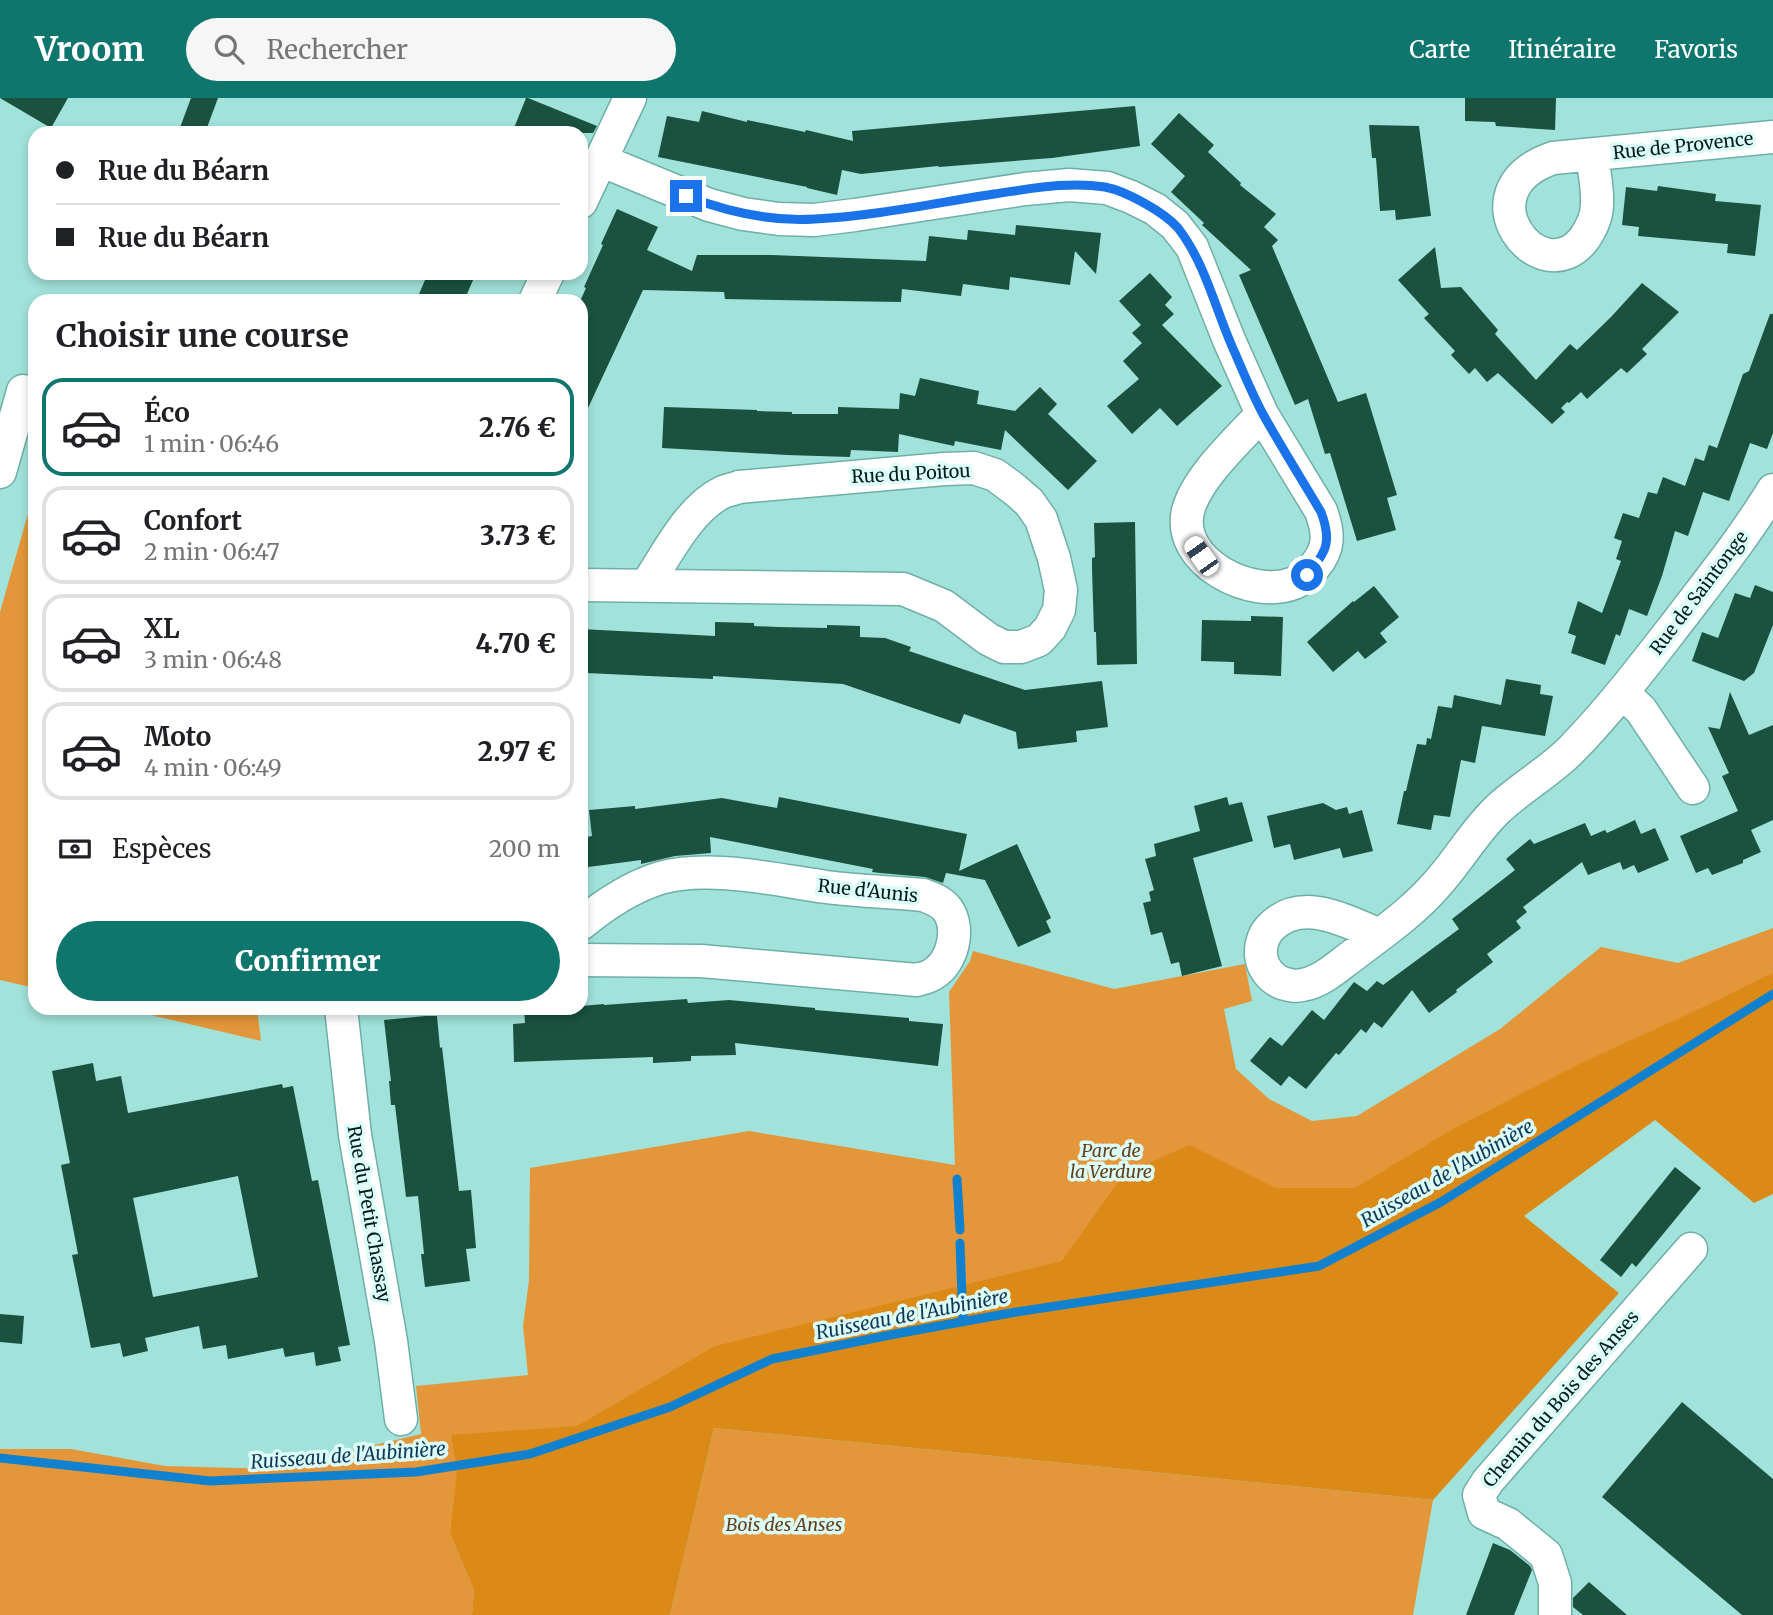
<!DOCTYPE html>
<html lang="fr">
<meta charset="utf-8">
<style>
:root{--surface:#fff;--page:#f6f6f6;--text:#202124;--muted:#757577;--line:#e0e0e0;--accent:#0f766e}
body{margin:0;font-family:Merriweather,serif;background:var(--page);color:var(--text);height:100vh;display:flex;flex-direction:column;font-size:26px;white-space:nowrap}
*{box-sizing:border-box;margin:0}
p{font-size:23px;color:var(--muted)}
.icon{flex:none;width:38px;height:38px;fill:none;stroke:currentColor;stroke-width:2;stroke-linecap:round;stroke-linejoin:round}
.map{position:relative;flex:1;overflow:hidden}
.side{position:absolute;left:28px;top:196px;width:560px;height:721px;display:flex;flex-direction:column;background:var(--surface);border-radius:21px;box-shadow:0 4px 10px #0003}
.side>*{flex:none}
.top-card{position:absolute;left:28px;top:28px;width:560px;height:154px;border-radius:21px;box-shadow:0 4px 10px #0003;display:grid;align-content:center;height:154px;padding:0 28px;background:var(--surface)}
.end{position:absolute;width:32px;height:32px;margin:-16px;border:9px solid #1a73e8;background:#fff;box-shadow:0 0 0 4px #fff}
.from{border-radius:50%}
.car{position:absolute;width:21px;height:42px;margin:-21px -10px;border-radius:9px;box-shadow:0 0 5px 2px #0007;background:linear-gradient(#fff 24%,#345 0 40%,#fff 0 76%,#345 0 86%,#fff 0)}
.top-card b{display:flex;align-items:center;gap:24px;height:66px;font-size:26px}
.top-card b+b{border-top:2px solid var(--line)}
.top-card i{width:18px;height:18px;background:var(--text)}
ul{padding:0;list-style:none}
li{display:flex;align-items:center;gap:21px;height:98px;margin:0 14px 10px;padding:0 14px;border:4px solid var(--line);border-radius:21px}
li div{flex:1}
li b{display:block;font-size:26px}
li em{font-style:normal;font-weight:800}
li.selected{border-color:var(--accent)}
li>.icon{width:63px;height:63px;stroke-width:1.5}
h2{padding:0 28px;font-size:32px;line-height:84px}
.pay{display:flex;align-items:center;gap:18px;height:77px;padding:0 28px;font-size:26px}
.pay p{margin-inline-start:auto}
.action{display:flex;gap:14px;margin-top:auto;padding:14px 28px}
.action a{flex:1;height:80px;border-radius:42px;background:var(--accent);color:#fff;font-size:28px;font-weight:800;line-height:80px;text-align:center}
header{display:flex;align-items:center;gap:42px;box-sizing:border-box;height:98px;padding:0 35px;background:var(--accent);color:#fff}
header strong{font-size:33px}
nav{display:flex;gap:38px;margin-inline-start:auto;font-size:24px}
.search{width:490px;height:63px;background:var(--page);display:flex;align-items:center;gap:18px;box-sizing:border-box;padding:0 24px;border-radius:38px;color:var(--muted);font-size:26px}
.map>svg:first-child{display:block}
.green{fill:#e4973a}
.forest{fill:#dc8a17}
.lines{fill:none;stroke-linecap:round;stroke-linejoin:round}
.stream{stroke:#1081cf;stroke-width:9}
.building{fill:#1a523f;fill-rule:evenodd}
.minor-casing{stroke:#6fafa8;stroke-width:35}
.minor{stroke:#fff;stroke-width:32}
.route{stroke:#1a73e8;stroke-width:9}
.labels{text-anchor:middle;stroke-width:7;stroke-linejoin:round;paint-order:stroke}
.street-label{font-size:18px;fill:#021c19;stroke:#dcfcf8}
.park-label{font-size:18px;font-style:italic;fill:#634019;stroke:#dcfcf8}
.water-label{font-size:19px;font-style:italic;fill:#0f3757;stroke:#dcfcf8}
</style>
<header>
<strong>Vroom</strong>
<div class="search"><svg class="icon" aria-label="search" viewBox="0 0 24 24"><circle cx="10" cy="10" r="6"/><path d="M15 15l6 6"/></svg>Rechercher</div>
<nav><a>Carte</a><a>Itinéraire</a><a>Favoris</a></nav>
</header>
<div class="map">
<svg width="1773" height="1517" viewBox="0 0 1773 1517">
<rect width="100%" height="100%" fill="#a1e2da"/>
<path class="green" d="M35,391V890L0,882V514Z
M1773,830V913L1475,1106L964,1241L583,1364L450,1436L474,1492L472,1517H0V1351H71L165,1368L274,1371L421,1336L416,1288L528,1277L523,1228L529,1182L530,1070L749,1033L955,1067L949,894L970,863L973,853L1114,891L1245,866L1252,903L1224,911L1236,971L1269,1001L1312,1023L1357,1018L1500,931L1601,849L1678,865Z
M121,910H257L261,943Z
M714,1330L1433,1402L1413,1517H670Z"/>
<path class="forest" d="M1773,875V1096L1754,1105L1655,1022L1524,1118L1619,1195L1433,1402L714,1330L670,1517H472L474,1492L450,1436L457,1373L451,1337L577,1328L715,1248L1062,1163L1123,1077L1189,1047L1276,1090H1355L1453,1031L1581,965L1697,912Z"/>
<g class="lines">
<path class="stream" d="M957,1081L960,1132
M960,1145L963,1224
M0,1360L210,1383L416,1374L530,1356L670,1309L772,1261L895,1236L1016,1214L1319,1168L1441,1104L1773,896"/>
</g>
<path class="building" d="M0,0H68L51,30Z
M191,0H218L205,35H178Z
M526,0H528L597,28L593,35H512Z
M1465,0H1556L1555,32L1496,28L1495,24L1465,23Z
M1135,8L1140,48L1052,60L939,69L938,68L861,76L842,72L837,97L807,90V89L658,59L667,18L699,24L702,13L747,24V22L805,34L806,32L853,43L852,33Z
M1179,15L1214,47L1208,54L1241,85L1240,87L1276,116L1264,129L1278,142L1272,148L1338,304L1366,295L1397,397L1387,400L1396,432L1357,443L1330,355L1325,356L1308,301L1295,307L1239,177L1251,172L1202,127L1204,125L1171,94L1185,78L1151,46Z
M1369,27L1419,28L1431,118L1396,122L1395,112L1380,113L1376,60H1372Z
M1658,88L1716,96L1715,103L1761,107L1755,158L1727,155L1728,146L1638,138L1639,129L1622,127L1626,89L1657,93Z
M617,111L658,129L647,152L692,173L697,157H772L926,163L929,138L967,142L968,132L1015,137L1016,127L1101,135L1096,176L1075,153L1070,187L1010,179L1009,192L963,186L961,198L902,191L901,204L725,201L724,194L643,192L581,325V201L586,190L584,189L603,147L601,146Z
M1435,149L1441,190L1461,189L1498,232L1495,236L1536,282L1570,246L1577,252L1611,219L1642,185L1679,214L1642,251L1647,256L1627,275L1621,270L1587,301L1581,294L1569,305L1567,304L1561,310L1565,314L1552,326L1498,275L1487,284L1475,270L1469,276L1451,257L1455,253L1424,220L1429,216L1398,182Z
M428,175H476L464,203H416Z
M1150,175L1172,199L1165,207L1174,216L1162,227L1222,288L1177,328L1160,310L1132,336L1107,308L1139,281L1123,263L1142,245L1132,235L1141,227L1119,203Z
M1770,216H1773V335L1767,351L1750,345L1729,403L1703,394L1688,438L1675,433L1662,478L1647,518L1629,511L1620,538L1616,536L1605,567L1571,555L1576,538L1568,535L1578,503L1602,515L1621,463L1616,461L1622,443L1614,440L1623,415L1639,420L1648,394L1657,396L1663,379L1685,388L1695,360L1704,363L1709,347L1717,350L1743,276L1749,273Z
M920,280L979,293L977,306L1015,313L1040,289L1057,306L1048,316L1097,363L1068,392L1005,332L1001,352L955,343L954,348L899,336L898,354L851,352L850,359L787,357L662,350L664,309L757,312V313L792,314V316H838V309L899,311L900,295L915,298Z
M1135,424L1137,566L1097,567L1096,534H1094L1092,471V460L1095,459L1094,425Z
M1755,487L1773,494V527L1754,575L1744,583L1692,563L1702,534L1718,540L1735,495L1750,500Z
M1374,488L1399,519L1380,535L1387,544L1365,561L1358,553L1333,574L1307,544L1353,503L1354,504Z
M1251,518L1283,519L1281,578L1234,576V564L1201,563L1202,522L1251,523Z
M715,524L754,525V528L778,529L827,530V527L860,528V539L885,540L911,549L909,553L1025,592L1102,583L1108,629L1076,633L1077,644L1018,651L1016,634L964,616L960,626L843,586L713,578V581L586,575V569H581V531L715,538Z
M1506,581L1541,587L1540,596L1553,598L1545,638L1482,628L1475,665L1461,662L1450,719L1434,717L1431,732L1397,726L1404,693H1406L1417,646L1426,647L1427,640L1431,641L1438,608L1452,610L1454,597L1501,607Z
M1730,594L1749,637L1773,627V722L1751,732L1761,754L1743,762V765L1712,777L1708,770L1696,775L1680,738L1738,713L1722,678L1729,675L1708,629L1720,631Z
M779,699L967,736L959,773L1017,746L1051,820L1046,823L1051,834L1018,849L985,782L946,775L943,785L925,779L880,775L872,774L873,771L710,739L711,755L675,758L641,766V762L581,770V740L592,738L589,712L635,708V711L722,700L777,710Z
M1227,699L1229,707L1242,704L1253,743L1193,760L1222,868L1182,878L1179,864L1171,866L1162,834L1151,837L1143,805L1151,803L1149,794L1154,792L1145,761L1156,758L1154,746L1200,733L1194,708Z
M1323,705L1336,712L1347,709L1349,716L1362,712L1373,753L1343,760L1340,750L1294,762L1290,746L1274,750L1267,718Z
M1635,722L1641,736L1655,730L1669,762L1638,775L1634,767L1623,772L1620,764L1588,777L1582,764L1523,809L1527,814L1516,823L1521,830L1487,856L1493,864L1456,892L1457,894L1429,915L1412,892L1382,930L1374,924L1366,935L1361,931L1339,957L1336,955L1306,991L1289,978L1281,988L1250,963L1270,939L1282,948L1312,912L1324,922L1354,884L1367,893L1377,883L1383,887L1459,831L1452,821L1515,772L1506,761L1530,741L1534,746L1585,725L1591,738L1605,732L1607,735Z
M687,901L688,905L729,902L815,910V912L909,920V923L943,926L938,968L735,945L736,957L691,958V963L653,965V959L514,964L513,926L525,925L524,910H581V908L604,906V907Z
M425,918H437L440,950L442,949L459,1093L471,1092L476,1150L466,1151L470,1183L425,1189L421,1156H424L418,1098L406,1099L395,1007H391L389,983H391L384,922Z
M93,965L96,983L121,978L128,1015L282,986L283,990L293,988L312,1083L318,1082L350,1247L338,1249L341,1263L316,1268L314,1254L285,1259L283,1250L228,1261L226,1247L203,1251L199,1228L145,1240L148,1253L123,1259L120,1245L91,1250L72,1157L78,1156L61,1067L70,1065L52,973ZM238,1078L258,1179L153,1199L133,1100Z
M1675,1069L1701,1090L1636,1169L1632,1165L1621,1179L1600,1162Z
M0,1216L24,1218L22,1246L0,1244Z
M1682,1304L1773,1381V1517H1742L1602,1399Z
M1493,1445L1510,1452L1530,1468L1532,1472L1514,1517H1466Z
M1589,1484L1627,1517H1583L1573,1509V1500Z"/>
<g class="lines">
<g class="minor-casing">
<path id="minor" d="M1592,57C1594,73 1598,90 1597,106C1597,118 1591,131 1584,141C1541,197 1458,93 1553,60L1773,39
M600,62L709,107L743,116L779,121L814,122L855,117L1025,91L1069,87L1107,90L1131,99L1155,111L1175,127L1192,149L1229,242L1262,316L1321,413C1329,435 1330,450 1315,468C1309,475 1302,482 1294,485C1252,502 1176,464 1188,413C1196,380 1239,341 1262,316
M581,104L630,0
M535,203L548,175
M0,374L23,293
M581,487L903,491L944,508L988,541L1004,549H1021L1039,542L1050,530L1059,512L1061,492L1054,460L1041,421L1029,404L1014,391L995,377L974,370L944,371L739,389C734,391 728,392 723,394C689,410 666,458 646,488
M1623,595L1641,612L1693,690
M581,826C604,807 631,789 660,780C708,766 777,782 826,789C858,793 890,794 923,797C931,800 941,803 947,811C961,830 953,864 933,876C929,879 923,880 917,882L701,863L581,862
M1380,837C1347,824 1303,798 1272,828C1264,835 1260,847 1261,857C1262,869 1270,880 1282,885C1289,887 1295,889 1302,887C1321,884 1337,869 1352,858C1381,836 1413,814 1437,786C1458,763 1474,734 1497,712C1520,690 1548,675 1571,652C1611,611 1645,566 1680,521C1712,479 1745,438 1773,392
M341,910L355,1037L391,1243L401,1321
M1555,1517V1485L1546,1457L1508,1426L1484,1415L1479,1397L1488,1383L1691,1151"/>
</g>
<use href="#minor" class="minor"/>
</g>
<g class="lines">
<path class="route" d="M686,98C728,114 770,124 815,121C875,118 935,105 994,96C1030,91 1068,83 1105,89C1126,93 1164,114 1178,130C1206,166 1216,214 1235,255C1244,276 1253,298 1264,318C1282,350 1302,382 1321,414C1332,443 1327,454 1307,477"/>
</g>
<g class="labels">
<g class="street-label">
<text transform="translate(1683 48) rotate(-6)" y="6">Rue de Provence</text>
<text transform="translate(911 376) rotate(-3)" y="6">Rue du Poitou</text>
<text transform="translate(1699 495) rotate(-53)" y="6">Rue de Saintonge</text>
<text transform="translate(868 793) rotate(6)" y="6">Rue d'Aunis</text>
<text transform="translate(369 1116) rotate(80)" y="6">Rue du Petit Chassay</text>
<text transform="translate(1561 1301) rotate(-49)" y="6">Chemin du Bois des Anses</text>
</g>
<g class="park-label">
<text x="1111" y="1059">Parc de<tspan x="1111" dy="21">la Verdure</tspan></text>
<text x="784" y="1433">Bois des Anses</text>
</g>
<g class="water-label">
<text transform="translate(1447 1075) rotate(-30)" y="7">Ruisseau de l'Aubinière</text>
<text transform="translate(912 1216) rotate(-11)" y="7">Ruisseau de l'Aubinière</text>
<text transform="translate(348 1357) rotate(-4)" y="7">Ruisseau de l'Aubinière</text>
</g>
</g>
</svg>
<i class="end from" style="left:1307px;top:477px"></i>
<i class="end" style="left:686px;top:98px"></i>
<i class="car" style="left:1201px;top:458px;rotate:325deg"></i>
<div class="top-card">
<b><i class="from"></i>Rue du Béarn</b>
<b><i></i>Rue du Béarn</b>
</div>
<section class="side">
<h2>Choisir une course</h2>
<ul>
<li class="selected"><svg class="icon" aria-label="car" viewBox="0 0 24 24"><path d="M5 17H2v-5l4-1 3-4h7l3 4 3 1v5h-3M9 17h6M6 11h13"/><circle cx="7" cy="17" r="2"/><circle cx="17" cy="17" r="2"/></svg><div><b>Éco</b><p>1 min · 06:46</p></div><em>2.76 €</em></li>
<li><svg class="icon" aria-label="car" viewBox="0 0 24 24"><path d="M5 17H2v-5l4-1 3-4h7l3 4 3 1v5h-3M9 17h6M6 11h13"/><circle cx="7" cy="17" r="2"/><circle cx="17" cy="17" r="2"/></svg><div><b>Confort</b><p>2 min · 06:47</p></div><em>3.73 €</em></li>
<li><svg class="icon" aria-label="car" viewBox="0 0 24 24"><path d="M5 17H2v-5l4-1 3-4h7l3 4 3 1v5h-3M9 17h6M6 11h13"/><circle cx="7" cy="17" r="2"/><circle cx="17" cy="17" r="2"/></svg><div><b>XL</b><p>3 min · 06:48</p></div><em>4.70 €</em></li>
<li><svg class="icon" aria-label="car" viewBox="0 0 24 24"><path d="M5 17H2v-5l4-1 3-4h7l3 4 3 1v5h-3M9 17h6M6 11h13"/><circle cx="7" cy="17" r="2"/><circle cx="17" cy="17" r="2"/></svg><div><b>Moto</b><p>4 min · 06:49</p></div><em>2.97 €</em></li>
</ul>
<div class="pay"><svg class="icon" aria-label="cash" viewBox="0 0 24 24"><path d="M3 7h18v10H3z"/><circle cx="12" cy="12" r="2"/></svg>Espèces<p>200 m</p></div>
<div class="action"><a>Confirmer</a></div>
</section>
</div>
